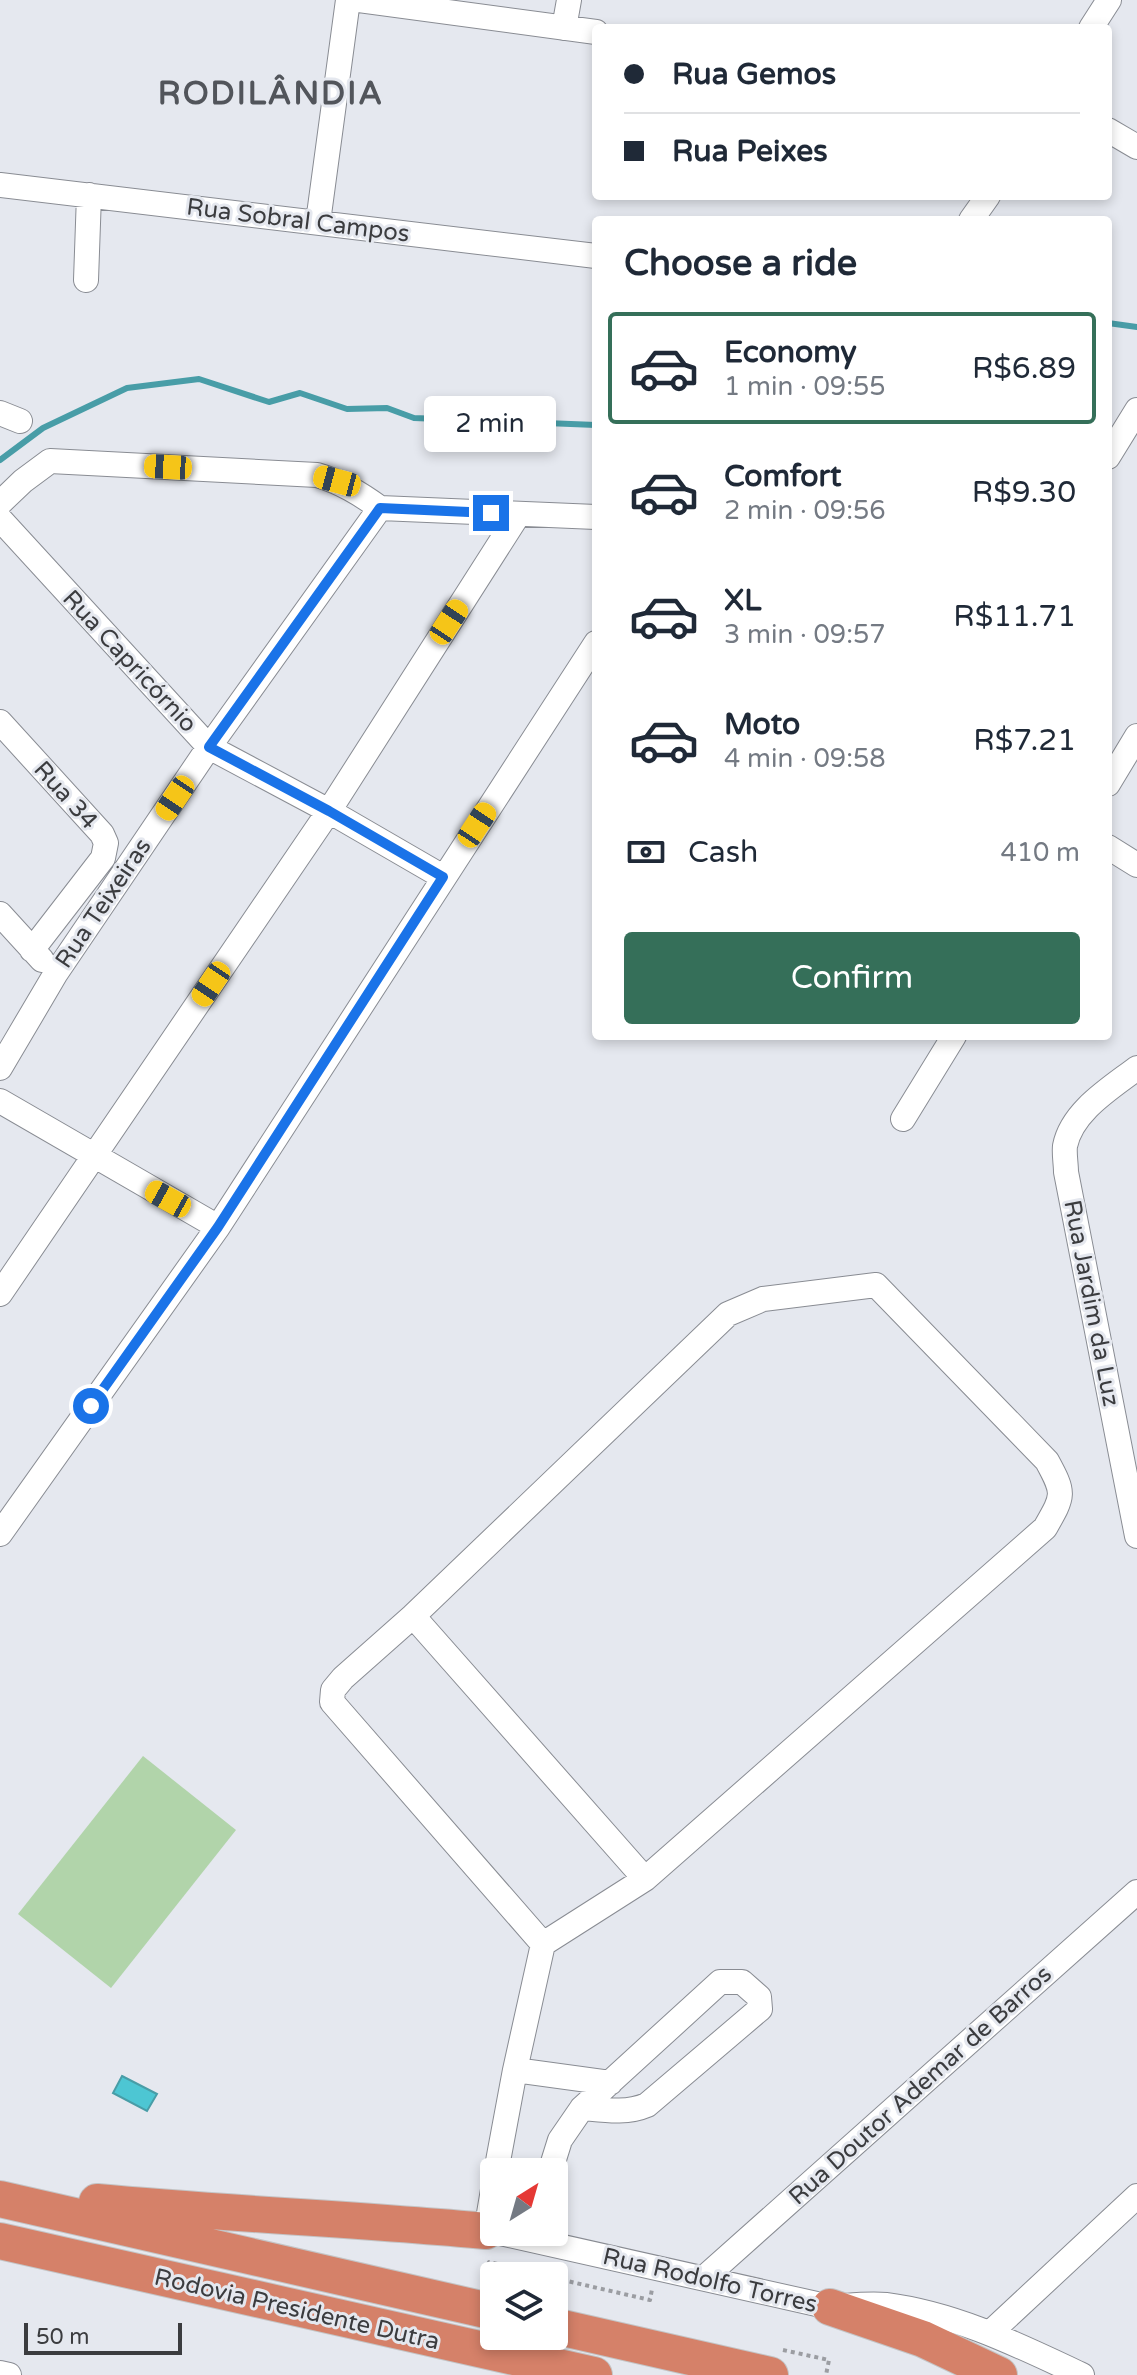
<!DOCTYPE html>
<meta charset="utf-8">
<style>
:root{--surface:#fff;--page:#f6f6f7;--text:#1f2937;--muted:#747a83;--line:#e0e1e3;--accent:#356f59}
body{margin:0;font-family:"Varela Round",sans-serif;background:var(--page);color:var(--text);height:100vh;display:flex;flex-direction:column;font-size:30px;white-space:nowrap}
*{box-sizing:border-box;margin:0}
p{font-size:26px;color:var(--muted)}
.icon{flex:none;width:44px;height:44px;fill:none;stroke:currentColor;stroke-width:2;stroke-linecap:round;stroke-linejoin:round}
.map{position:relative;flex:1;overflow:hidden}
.side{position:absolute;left:592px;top:216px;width:520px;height:824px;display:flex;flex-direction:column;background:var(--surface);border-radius:8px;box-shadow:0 4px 12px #0003}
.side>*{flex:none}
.guide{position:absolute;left:592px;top:24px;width:520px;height:176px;border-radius:8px;box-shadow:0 4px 12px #0003;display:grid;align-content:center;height:176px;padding:0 32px;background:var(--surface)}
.needle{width:52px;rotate:37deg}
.buttons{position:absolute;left:480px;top:2158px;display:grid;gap:16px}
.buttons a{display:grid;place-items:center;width:88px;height:88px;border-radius:8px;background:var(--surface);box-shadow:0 4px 12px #0003;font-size:40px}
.scale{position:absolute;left:24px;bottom:20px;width:158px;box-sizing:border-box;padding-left:8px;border:4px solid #3b3c3f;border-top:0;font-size:22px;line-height:28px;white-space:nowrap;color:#3b3c3f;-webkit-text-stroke:6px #e5e8ef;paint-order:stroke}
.end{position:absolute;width:36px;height:36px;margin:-18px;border:10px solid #1a73e8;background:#fff;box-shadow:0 0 0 4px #fff}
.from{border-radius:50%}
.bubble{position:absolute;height:56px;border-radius:8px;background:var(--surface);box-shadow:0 4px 12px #0003;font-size:26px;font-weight:600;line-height:56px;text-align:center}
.car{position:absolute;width:24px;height:48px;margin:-24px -12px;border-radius:10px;box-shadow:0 0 6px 2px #0007;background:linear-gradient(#f5c518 24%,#345 0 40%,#f5c518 0 76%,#345 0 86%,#f5c518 0)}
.guide b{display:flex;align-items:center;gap:28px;height:76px;font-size:30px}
.guide b+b{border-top:2px solid var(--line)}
.guide i{width:20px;height:20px;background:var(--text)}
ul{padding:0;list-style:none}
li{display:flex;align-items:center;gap:24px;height:112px;margin:0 16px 12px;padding:0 16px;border:4px solid transparent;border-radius:8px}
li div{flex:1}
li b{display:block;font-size:30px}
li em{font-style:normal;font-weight:600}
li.on{border-color:var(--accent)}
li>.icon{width:72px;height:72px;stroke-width:1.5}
h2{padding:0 32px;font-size:36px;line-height:96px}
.pay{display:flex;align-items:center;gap:20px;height:88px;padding:0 32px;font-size:30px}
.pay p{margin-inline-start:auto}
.button{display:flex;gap:16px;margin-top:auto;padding:16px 32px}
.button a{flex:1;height:92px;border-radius:8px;background:var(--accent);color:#fff;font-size:32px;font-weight:600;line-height:92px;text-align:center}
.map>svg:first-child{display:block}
.green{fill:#b1d4aa}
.water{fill:#4dc6d3;stroke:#489da7;stroke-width:2}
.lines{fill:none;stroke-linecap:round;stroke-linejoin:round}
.stream{stroke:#489da7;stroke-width:6}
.minor-casing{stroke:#898c93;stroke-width:26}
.highway-casing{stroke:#c4c4c5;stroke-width:38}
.path{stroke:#9b9da2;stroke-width:4;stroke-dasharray:4 4;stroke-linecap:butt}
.minor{stroke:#fff;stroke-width:24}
.highway{stroke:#d58169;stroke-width:36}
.route{stroke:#1a73e8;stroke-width:10}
.labels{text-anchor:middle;stroke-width:6;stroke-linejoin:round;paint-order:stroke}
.street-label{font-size:24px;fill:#3b3c3f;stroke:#e5e8ef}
.district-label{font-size:32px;font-weight:bold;letter-spacing:2px;fill:#52555b;stroke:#e5e8ef}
</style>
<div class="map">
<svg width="1137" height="2375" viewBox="0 0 1137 2375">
<rect width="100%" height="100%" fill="#e5e8ef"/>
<path class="green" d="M143,1756L236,1830L111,1988L18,1914Z"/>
<path class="water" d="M122,2076L157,2094L147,2111L113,2093Z"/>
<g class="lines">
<path class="stream" d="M1108,323L1137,327
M0,460L43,428L127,388L199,379L269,402L300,393L347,409L387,408L414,418L596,425"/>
<g class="minor-casing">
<path id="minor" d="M359,0L596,32
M564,28L569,0
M1091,28L1109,0
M1108,130L1137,147
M0,185L596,256
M971,220L988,196
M318,222L348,0
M86,280L89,195
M0,413L20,421
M1108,457L1137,410
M0,503L23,481L50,461L317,475C341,482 359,493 380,508L596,517
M0,519L209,747L329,811L443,877
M0,722L102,834L106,843L103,858L32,950
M1108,784L1137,736
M1108,847L1137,865
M0,914L42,960
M0,1068L56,973L209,747L380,508
M1137,1068C1111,1088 1072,1111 1065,1146C1064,1154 1066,1164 1066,1172L1137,1536
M0,1101L218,1227
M903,1119L954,1036
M0,1294L329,811L518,515
M0,1534L218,1227L596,643
M413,1616L343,1678L333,1690L332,1702L543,1944
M515,2070L610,2083
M496,2172L515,2070L543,1944L645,1879L1045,1528C1064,1495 1065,1494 1047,1461L876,1285L763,1299L728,1314L413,1616L645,1879
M550,2172L560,2140L582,2108L720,1982H742L759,1997L760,2009L647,2105C626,2114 604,2110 582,2108
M494,2184L486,2231L494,2232
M496,2232L830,2307C848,2306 868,2303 886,2305C956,2314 1018,2345 1082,2375
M704,2278L1137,1892
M991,2332L1137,2196
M0,2373L9,2375"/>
</g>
<g class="highway-casing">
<path id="highway" d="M0,2199L494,2312
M97,2202C227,2214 356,2219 486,2231
M0,2241L594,2375
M830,2307L923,2339L999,2375
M554,2326L770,2375"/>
</g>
<path class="path" d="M554,2278L650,2300L652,2289
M484,2281L489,2262L547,2276
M783,2350L829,2360L826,2375"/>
<use href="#minor" class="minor"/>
<use href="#highway" class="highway"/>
</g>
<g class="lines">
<path class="route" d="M91,1406L218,1227L443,877L329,811L209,747L380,508L491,513"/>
</g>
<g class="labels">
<g class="street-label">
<text transform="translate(298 220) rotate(7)" y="8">Rua Sobral Campos</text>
<text transform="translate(130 661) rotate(47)" y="8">Rua Capricórnio</text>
<text transform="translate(66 795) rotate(48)" y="8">Rua 34</text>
<text transform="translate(103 903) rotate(-56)" y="8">Rua Teixeiras</text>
<text transform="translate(1092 1303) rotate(79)" y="8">Rua Jardim da Luz</text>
<text transform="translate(920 2085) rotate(-42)" y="8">Rua Doutor Ademar de Barros</text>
<text transform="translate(710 2280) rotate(13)" y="8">Rua Rodolfo Torres</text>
<text transform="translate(297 2309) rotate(13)" y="8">Rodovia Presidente Dutra</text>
</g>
<g class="district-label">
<text x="271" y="104">RODILÂNDIA</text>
</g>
</g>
</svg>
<div class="buttons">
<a><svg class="needle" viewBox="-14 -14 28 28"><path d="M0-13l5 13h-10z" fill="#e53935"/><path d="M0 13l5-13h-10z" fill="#747a83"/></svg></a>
<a><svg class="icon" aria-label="layers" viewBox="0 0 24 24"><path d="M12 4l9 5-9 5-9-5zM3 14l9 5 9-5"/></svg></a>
</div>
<div class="scale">50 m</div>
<i class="end from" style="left:91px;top:1406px"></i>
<i class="end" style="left:491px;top:513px"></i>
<div class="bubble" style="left:424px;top:396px;width:132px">2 min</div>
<i class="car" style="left:168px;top:467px;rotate:273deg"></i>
<i class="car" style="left:337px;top:481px;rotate:285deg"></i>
<i class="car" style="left:449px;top:622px;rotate:33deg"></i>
<i class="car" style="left:175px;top:798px;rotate:214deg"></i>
<i class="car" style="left:477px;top:825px;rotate:33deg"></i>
<i class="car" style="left:211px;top:984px;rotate:214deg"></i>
<i class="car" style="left:168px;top:1199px;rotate:299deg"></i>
<div class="guide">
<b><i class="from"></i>Rua Gemos</b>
<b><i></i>Rua Peixes</b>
</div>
<section class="side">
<h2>Choose a ride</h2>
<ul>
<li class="on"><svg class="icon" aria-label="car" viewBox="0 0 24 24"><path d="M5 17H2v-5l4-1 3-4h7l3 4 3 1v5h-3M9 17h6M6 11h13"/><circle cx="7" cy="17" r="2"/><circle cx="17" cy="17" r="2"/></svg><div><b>Economy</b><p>1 min · 09:55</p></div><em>R$6.89</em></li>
<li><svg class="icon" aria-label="car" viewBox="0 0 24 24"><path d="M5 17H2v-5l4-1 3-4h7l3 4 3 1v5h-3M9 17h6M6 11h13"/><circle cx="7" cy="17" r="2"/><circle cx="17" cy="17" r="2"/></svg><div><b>Comfort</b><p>2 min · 09:56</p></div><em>R$9.30</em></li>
<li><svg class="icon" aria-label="car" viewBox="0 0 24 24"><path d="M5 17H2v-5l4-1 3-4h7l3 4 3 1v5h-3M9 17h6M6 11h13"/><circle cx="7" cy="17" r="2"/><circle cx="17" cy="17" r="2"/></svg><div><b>XL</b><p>3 min · 09:57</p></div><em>R$11.71</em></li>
<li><svg class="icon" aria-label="car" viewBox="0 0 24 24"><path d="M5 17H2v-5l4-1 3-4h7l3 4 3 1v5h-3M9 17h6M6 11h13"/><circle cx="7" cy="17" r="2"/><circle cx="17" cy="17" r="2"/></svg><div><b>Moto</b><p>4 min · 09:58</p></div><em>R$7.21</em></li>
</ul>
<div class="pay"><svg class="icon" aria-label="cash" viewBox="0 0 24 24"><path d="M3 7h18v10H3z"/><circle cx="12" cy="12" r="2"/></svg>Cash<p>410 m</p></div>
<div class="button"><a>Confirm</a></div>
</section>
</div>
